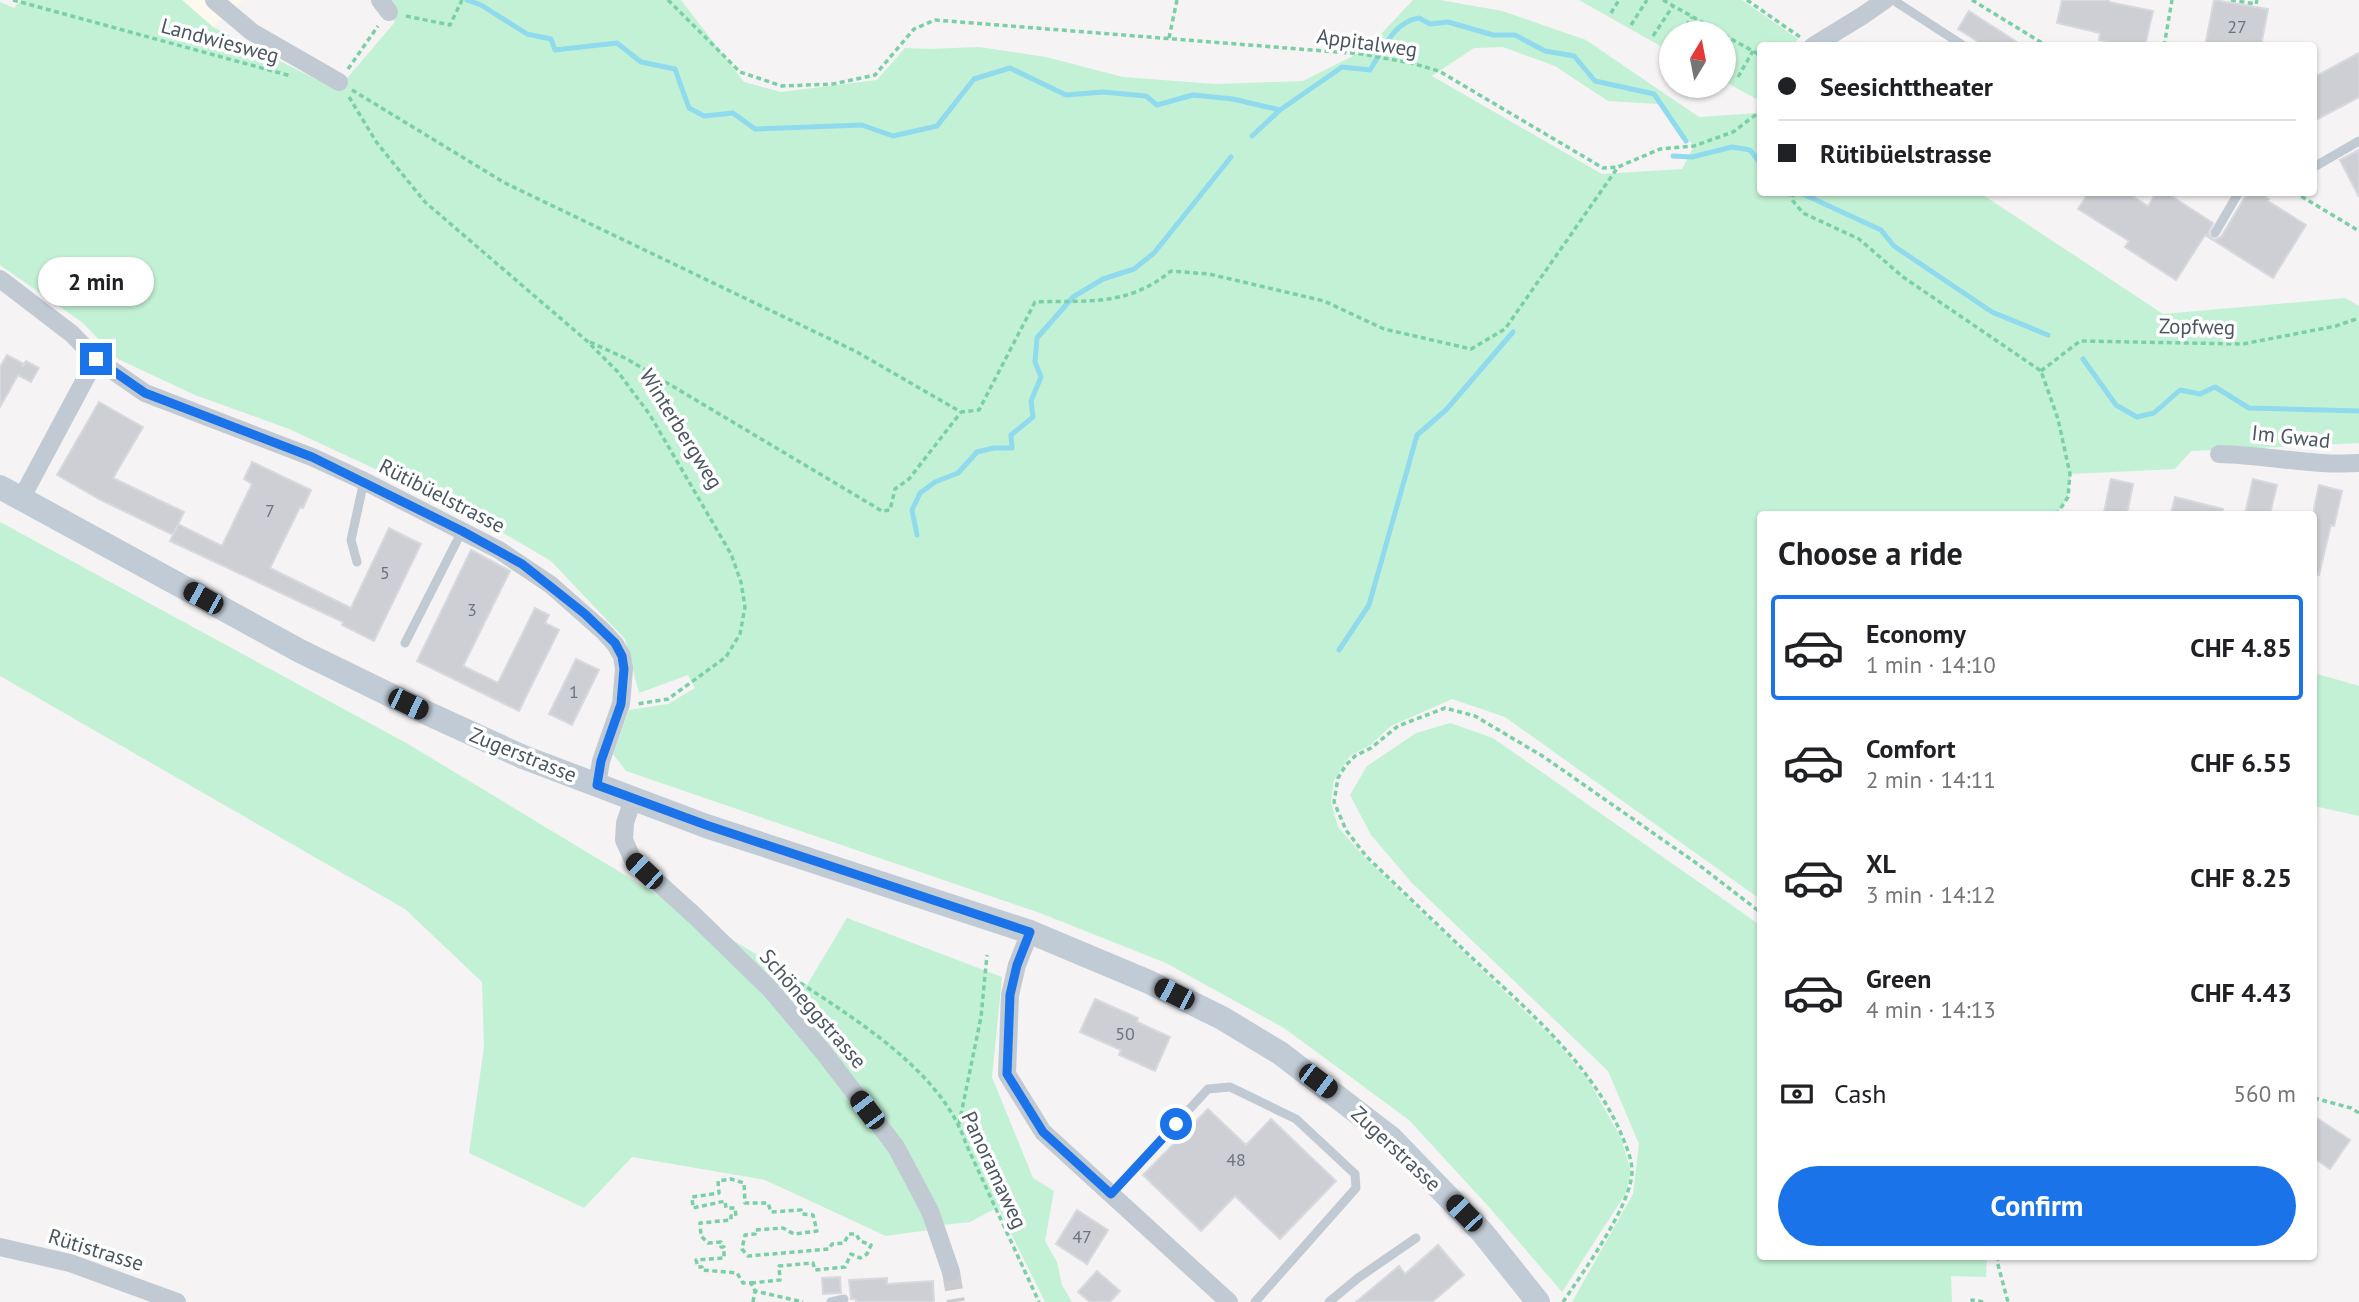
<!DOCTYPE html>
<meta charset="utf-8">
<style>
:root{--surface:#fff;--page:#f2f2f2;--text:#202124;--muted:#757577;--line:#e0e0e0;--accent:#1a73e8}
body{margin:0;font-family:"PT Sans",sans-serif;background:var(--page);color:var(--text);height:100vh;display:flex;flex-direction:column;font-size:26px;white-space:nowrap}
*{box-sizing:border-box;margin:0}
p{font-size:23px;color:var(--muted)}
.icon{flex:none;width:38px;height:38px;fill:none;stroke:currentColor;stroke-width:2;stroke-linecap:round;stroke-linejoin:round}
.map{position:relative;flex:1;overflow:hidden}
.side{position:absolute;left:1757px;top:511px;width:560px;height:749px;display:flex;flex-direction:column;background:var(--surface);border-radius:7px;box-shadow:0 2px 5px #0004}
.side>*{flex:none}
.hud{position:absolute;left:1757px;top:42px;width:560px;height:154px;border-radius:7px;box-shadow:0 2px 5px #0004;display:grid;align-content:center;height:154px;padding:0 21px;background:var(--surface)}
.needle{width:46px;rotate:10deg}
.buttons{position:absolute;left:1659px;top:21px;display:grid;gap:14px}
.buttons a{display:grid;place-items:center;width:77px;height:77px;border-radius:50%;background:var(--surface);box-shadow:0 2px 5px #0004;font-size:35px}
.end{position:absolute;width:32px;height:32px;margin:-16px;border:9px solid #1a73e8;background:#fff;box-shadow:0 0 0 4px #fff}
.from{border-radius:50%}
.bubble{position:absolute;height:49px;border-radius:24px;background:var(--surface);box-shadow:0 2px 5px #0004;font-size:23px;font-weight:700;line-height:49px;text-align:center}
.car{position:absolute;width:21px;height:42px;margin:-21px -10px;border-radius:9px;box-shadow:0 0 5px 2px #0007;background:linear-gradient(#222 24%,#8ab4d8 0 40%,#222 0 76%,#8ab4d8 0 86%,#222 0)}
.hud b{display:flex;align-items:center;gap:24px;height:66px;font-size:26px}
.hud b+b{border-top:2px solid var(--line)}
.hud i{width:18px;height:18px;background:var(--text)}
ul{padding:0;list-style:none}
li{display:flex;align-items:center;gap:21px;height:105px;margin:0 14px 10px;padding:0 7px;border:4px solid transparent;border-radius:7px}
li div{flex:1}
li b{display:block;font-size:26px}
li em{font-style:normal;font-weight:700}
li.current{border-color:var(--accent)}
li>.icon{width:63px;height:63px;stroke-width:1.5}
h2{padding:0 21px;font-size:32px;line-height:84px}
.pay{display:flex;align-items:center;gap:18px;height:77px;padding:0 21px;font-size:26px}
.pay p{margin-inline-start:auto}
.button{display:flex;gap:14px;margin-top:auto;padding:14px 21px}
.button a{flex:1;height:80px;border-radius:42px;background:var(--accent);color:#fff;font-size:28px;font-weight:700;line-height:80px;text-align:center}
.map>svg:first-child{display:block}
.commercial{fill:#fdf9ef}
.green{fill:#c3f1d5;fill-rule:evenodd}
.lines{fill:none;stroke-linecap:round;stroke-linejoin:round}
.stream{stroke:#90daee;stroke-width:5}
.building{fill:#cdcfd5;stroke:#d7d9de;stroke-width:2}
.minor-tunnel{stroke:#caccce;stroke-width:18;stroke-dasharray:18 9;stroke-linecap:butt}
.path{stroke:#7ad0a6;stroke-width:3.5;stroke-dasharray:5 3.5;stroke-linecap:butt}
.service{stroke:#c1cad2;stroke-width:9}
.minor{stroke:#c1cad2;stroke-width:18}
.secondary{stroke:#c1cbd6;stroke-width:24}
.route{stroke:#1a73e8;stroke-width:9}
.labels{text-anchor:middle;stroke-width:7;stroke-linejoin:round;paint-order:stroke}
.number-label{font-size:18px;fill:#6b747e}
.street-label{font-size:21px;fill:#4a5661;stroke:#fff}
</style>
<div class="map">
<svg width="2359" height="1302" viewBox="0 0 2359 1302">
<rect width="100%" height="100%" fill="#f5f3f3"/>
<path class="commercial" d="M182,0H243L213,27Z"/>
<path class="green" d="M21,0H182L213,27L337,90L395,22L381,0H681L744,82L781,92L877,80L905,48L930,49L979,47L1046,57L1123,77L1215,84L1303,81L1367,49L1413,0H1440L1502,11L1586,40L1699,117L1758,113L1760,115V192L1980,193L2163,314L2345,298L2359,306V443L2191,451L2175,469L2071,474L2068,497L2057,514H1760V899L1505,717L1452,699L1391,726L1369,746L1350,756L1334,780L1331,802L1338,827L1365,858L1553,1038L1589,1081L1621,1138L1631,1172L1626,1193L1562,1292L1489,1207L1409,1120L1284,1028L1166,963L1040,913L626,771L613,754L629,710L668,704L695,688L688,675L639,693L625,639L551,561L466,511L289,429L195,395L118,359L83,323L0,265V2L14,8ZM1503,47L1555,66L1608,101L1658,104L1694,146L1682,169L1602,174L1432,76L1474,48Z
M1579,0H1742L1798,39L1793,45L1760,46V93L1756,99L1724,81V33H1671V52Z
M0,522L408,744L807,985L847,918L1002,977L992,1077L1033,1178L1054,1191L1045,1241L1057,1262L1062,1285L1072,1302H1045L998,1207L970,1222L942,1225L929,1230L886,1236L765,1180L632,1157L584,1208L469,1153L484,1047L482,982L405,909L0,676Z
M2314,673L2359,686V816L2314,806Z
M1450,723L1493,738L1760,925V1256L1987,1257L1986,1277L1951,1276L1952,1302H1572L1633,1194L1639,1144L1608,1071L1412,883L1371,835L1350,795L1367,766L1416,733Z"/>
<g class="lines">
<path class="stream" d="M467,0L481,5L527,34L551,39L555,50L617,43L641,62L675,69L689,108L704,116L733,113L755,129L862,125L893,136L937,126L974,79L1010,68L1066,95L1103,92L1146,96L1157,105L1193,95L1233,99L1280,110
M1252,136L1280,110L1342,67L1370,70C1383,50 1393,22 1419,18L1430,24L1448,22L1493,35H1515L1545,51L1574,56L1595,81L1654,94L1686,141
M1673,156L1692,157L1732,147L1750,150L1760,163
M1803,194L1881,230L1894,246L1992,312L2048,335
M2083,359L2116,405L2137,417L2154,413L2180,390L2200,394L2215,387L2249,408L2359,411
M917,535L912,510L920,493L935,482L958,473L977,452L994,448H1012L1011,435L1033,417L1031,401L1041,377L1035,362L1037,338L1073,297L1103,279L1134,269L1154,253L1231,157
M1339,650L1369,605L1417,435L1446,410L1513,332"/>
</g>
<path class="building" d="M2062,0H2109V2L2153,11L2145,46H2126L2099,40L2100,33L2057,23Z
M2214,0L2268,9L2261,46H2205Z
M1969,11L2023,46H1985L1958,29Z
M2359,53V97L2314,121V77Z
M2359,150V197L2340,160Z
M2089,192H2126L2148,206L2157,192H2165L2213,223L2208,234L2214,240L2221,237L2248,192H2258L2269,199L2268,201L2306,225L2273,278L2205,235L2176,280L2125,247L2129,241L2078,209Z
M7,355L24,364L22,367L26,361L39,368L31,382L18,375L0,407V367Z
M99,402L143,427L113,478L184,512L173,535L101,500L57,475Z
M252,462L311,490L303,508L300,507L270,568L351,608L389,528L421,544L374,641L342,625L343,622L170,541L178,524L222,546L252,484L244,479Z
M2111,479L2133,484L2127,514L2104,512Z
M2253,479L2277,485L2270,514H2245Z
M2319,485L2342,491L2334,526L2331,525L2319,575L2314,574V508Z
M2175,497L2223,509L2222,514H2171Z
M471,550L510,571L463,666L498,683L535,608L549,615L545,623L559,630L519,711L417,661Z
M576,659L599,670L572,725L549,714Z
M1095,999L1138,1018L1137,1022L1170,1037L1155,1071L1119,1055L1121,1050L1080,1032Z
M1208,1109L1246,1145L1271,1119L1336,1181L1280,1239L1235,1196L1201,1231L1143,1175Z
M2314,1116L2350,1140L2330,1169L2314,1158Z
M1077,1210L1108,1230L1087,1264L1056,1244Z
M1438,1245L1464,1275L1432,1302H1356L1399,1266L1405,1274Z
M1097,1271L1120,1291L1110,1302H1090L1078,1292Z
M840,1277L841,1293L823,1294L822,1278Z
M887,1278V1284L933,1281L934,1302H856V1299H851L849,1280Z"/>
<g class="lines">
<path class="minor-tunnel" d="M951,1272L956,1302"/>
<path class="path" d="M13,0L291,76
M668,0L740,72L782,86L833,84L875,75L914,29L935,20L1362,54L1411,63L1439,71L1603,168L1618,167
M1663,0L1721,33
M1747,0L1800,37
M1972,0L2047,46
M2231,0L2256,4L2257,0
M1611,13L1619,0
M406,16L450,25L462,0
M1631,25L1647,0
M1682,33L1692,17
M1724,35L1760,55
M1653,36L1673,6
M1169,38L1177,0
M2164,46L2172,0
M348,69L378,26
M1738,77L1753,51
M352,90L505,183L855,351L961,412L979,410L1035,302C1088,300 1127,307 1171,271L1209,274L1324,301L1384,329L1471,349L1505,329L1618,167L1660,149L1694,146L1733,132L1758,113L1760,107
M349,97L377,143L425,202L587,341L618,372L650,415L731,554L741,582L745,607L740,634L726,657L668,699L637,704
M1793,192L1792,200L1803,213L1859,239L1903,277L2041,371L2058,419L2070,474L2068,497L2057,514
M2294,192L2359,231
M590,342L627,359L882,511L890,510L895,489L909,479L961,412
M2041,371L2080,341L2243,344L2336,326L2359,318
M772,964C837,1009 940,1064 966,1144L1039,1302
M2314,1098L2351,1108L2359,1113
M959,1124L981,1017L987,955
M1999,1256L1997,1261L2008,1302
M751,1283L780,1280L779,1266L813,1263L815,1270L845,1267L851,1254L860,1258L867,1254L871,1245L860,1241L856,1234H849L844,1243L832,1244L829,1249L748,1256L742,1249L745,1235L755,1234V1230L783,1228L794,1234L817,1231L813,1215L802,1214L801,1210L771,1212L768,1203H745L744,1183L731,1179L718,1181L719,1193L692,1197L693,1208L725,1201L726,1208H735L736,1216H731V1220L700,1223L701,1236L708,1243L721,1242V1247H724V1258L696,1260L698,1267H702V1270L737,1273L743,1283H751L755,1291L803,1302
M753,1302L755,1291
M1563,1302C1583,1272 1631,1206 1632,1172C1632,1157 1625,1144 1620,1131C1588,1060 1525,1008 1469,955C1435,922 1400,889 1366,856L1346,830L1334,802L1338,778L1346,765L1355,756L1371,748L1398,726L1445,708L1475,716L1544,757L1699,865L1760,912
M1973,1302L1972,1300L1984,1302"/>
<path class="service" d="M1893,0L1964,46
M2314,167L2359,141
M2215,233L2239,192
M357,562L351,540L364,481
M405,643L462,531
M1111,1194L1208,1089L1230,1087L1296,1119L1355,1174L1356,1188L1255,1302
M831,1302L844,1299
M1329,1302L1358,1278L1416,1238"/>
<path class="minor" d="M214,0L252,32L339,82
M380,0L389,12
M1813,46L1862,16L1885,0
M0,279L72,334L96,359L145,393L312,457L364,481L499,550L551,585L603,631L615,644L622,656L624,669L621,704L601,761L597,785
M2219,454C2266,455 2312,466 2359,463
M21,499L96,359
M633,799L625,823L624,840L633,860L695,916L770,989L824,1053L896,1147L930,1211L951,1272
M1030,932L1017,965L1010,995L1007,1074L1043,1132L1229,1302
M0,1247L70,1263L177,1302"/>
<path class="secondary" d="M0,487L300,651L429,714L523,757L706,826L1030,932L1149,982L1222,1018L1280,1053L1391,1138L1482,1232L1538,1302"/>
</g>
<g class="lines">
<path class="route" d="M96,359L145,393L312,457L462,531L522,564L585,614L615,643L622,656L624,669L621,704L601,761L597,785L706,825L1030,932L1017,965L1010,995L1007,1074L1043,1132L1111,1194L1176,1124"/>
</g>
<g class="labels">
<g class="number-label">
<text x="2237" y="33">27</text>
<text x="270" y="517">7</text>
<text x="385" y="579">5</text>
<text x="472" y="616">3</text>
<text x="574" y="698">1</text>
<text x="1125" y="1040">50</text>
<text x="1236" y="1166">48</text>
<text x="1082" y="1243">47</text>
</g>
<g class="street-label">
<text transform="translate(220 41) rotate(15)" y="7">Landwiesweg</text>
<text transform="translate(1367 43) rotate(8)" y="7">Appitalweg</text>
<text transform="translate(2197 327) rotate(1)" y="7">Zopfweg</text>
<text transform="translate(681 429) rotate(58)" y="7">Winterbergweg</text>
<text transform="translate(2291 437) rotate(6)" y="7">Im Gwad</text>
<text transform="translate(442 496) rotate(27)" y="7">Rütibüelstrasse</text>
<text transform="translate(523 755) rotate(22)" y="7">Zugerstrasse</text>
<text transform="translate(813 1009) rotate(49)" y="7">Schöneggstrasse</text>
<text transform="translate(1396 1149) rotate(43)" y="7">Zugerstrasse</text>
<text transform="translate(994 1170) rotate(65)" y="7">Panoramaweg</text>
<text transform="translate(96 1250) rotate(17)" y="7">Rütistrasse</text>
</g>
</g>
</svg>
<div class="buttons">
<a><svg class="needle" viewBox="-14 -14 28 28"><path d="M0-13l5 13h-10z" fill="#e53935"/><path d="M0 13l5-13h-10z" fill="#757577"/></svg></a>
</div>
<i class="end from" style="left:1176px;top:1124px"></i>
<i class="end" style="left:96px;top:359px"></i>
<div class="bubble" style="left:38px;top:257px;width:116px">2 min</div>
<i class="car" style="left:203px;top:598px;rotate:299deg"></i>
<i class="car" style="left:408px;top:704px;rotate:116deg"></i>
<i class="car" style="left:644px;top:871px;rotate:313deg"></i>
<i class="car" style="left:1174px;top:994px;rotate:297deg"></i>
<i class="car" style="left:1318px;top:1081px;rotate:127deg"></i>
<i class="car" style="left:867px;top:1110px;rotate:323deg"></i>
<i class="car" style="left:1464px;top:1213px;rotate:316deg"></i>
<div class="hud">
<b><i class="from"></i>Seesichttheater</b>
<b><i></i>Rütibüelstrasse</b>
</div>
<section class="side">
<h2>Choose a ride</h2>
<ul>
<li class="current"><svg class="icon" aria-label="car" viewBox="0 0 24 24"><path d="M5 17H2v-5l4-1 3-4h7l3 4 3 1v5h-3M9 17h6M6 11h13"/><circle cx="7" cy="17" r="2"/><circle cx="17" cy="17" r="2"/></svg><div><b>Economy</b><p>1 min · 14:10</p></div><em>CHF 4.85</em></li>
<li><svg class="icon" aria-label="car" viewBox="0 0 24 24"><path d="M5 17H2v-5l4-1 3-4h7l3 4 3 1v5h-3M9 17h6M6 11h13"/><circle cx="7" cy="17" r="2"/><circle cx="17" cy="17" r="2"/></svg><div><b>Comfort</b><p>2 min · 14:11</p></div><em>CHF 6.55</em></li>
<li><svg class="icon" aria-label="car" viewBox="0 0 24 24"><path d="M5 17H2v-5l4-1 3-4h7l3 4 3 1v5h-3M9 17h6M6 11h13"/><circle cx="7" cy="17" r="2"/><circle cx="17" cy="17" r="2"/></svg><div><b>XL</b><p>3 min · 14:12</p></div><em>CHF 8.25</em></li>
<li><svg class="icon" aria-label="car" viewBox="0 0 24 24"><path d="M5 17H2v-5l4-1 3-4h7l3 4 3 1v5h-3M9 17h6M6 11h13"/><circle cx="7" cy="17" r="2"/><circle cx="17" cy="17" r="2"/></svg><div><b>Green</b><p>4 min · 14:13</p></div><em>CHF 4.43</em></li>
</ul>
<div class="pay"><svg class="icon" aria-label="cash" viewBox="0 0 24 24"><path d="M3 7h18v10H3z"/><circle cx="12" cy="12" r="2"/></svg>Cash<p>560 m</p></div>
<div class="button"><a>Confirm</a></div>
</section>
</div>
